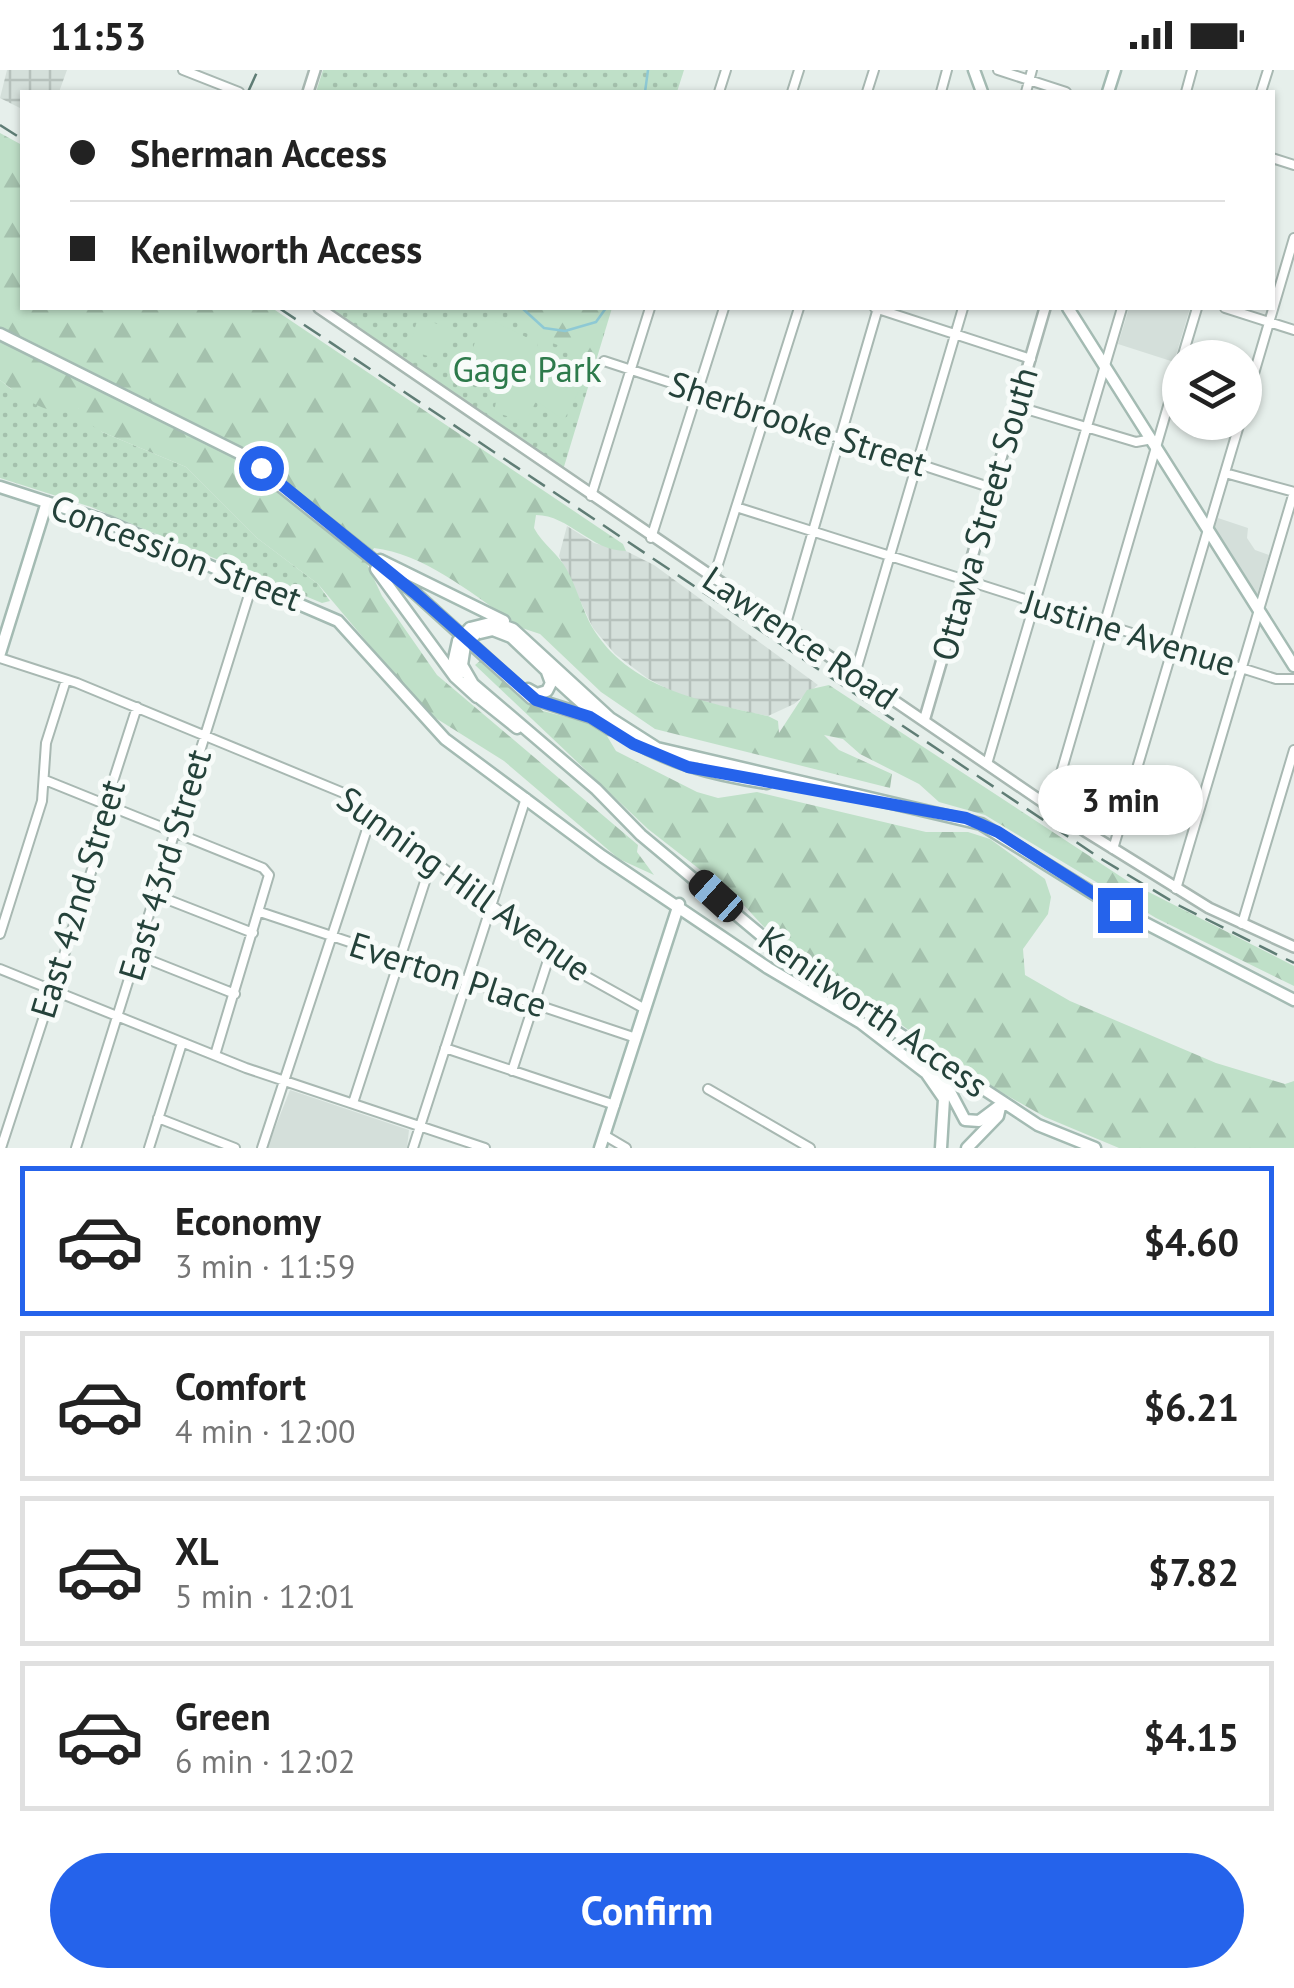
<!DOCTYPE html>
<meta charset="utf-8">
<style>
:root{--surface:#fff;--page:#f6f6f6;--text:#222;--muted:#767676;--line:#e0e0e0;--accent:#2563eb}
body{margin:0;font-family:"PT Sans",sans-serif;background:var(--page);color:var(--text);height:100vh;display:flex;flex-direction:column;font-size:38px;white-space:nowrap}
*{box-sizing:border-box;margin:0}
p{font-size:32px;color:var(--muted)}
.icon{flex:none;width:55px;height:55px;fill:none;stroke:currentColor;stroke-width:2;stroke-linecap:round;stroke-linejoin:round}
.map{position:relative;height:1078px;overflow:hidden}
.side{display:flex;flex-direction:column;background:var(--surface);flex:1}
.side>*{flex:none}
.banner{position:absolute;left:20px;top:20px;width:1255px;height:220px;border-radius:0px;box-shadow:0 2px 8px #0004;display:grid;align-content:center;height:220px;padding:0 50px;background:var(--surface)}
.buttons{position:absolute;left:1162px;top:270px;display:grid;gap:20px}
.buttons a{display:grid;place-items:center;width:100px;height:100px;border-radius:50%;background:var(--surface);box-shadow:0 2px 8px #0004;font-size:50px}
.end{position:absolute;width:45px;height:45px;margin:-22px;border:12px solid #2563eb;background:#fff;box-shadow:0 0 0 5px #fff}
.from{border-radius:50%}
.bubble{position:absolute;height:70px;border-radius:35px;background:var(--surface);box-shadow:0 2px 8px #0004;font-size:32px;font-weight:800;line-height:70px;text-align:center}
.car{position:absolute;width:30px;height:60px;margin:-30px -15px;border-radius:12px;box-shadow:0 0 8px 2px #0007;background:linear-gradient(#222 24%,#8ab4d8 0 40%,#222 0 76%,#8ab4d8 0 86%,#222 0)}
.banner b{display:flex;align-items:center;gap:35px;height:95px;font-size:38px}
.banner b+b{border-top:2px solid var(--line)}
.banner i{width:25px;height:25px;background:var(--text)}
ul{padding:18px 0 0;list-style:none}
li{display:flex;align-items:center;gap:30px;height:150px;margin:0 20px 15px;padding:0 30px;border:5px solid var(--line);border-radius:0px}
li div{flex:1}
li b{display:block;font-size:38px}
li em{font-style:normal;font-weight:800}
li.on{border-color:var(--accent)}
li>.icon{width:90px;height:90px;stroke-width:1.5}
.primary-button{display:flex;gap:20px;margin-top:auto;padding:20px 50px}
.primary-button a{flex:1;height:115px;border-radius:60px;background:var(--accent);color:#fff;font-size:40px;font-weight:800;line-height:115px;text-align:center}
.status{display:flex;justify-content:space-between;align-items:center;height:70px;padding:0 50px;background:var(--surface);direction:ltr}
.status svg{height:28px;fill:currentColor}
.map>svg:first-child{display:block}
.built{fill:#d4dfda}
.industrial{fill:url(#industrial-grid)}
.green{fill:url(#green-dots)}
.forest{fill:url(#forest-firs)}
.pitch{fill:#bfe0c8}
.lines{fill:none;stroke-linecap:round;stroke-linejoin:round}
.stream{stroke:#8ec9d4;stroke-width:2.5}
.minor-casing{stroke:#a8b8b2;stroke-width:12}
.tertiary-casing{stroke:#a8b8b2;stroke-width:14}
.secondary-casing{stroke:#a4bbb3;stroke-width:15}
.minor{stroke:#fff;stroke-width:8}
.tertiary{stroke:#fff;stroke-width:9}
.secondary{stroke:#fff;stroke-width:10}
.rail{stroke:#5f7d75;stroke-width:2.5;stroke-dasharray:20 10;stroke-linecap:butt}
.secondary-bridge-casing{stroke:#a4bbb3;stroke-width:15;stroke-linecap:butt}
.secondary-bridge{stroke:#fff;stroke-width:10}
.route{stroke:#2563eb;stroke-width:12}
.labels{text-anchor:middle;stroke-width:10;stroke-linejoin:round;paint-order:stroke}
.park-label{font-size:35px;fill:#2d7a4b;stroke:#f7fbf9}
.street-label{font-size:35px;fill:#24423a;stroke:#f7fbf9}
</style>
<div class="status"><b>11:53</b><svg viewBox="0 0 49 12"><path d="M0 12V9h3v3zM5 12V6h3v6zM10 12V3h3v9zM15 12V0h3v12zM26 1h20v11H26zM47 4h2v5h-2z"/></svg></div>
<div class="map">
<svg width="1294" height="1078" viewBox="0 0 1294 1078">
<defs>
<pattern id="industrial-grid" width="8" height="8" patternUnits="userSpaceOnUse" patternTransform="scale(2.5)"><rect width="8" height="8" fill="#d4dfda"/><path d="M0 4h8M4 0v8" fill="none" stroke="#b6c1bc"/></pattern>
<pattern id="green-dots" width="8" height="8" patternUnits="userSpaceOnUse" patternTransform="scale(2.5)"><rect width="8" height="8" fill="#bfe0c8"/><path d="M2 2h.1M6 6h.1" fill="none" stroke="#a4c1ad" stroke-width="1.8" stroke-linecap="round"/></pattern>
<pattern id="forest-firs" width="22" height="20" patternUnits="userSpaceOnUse" patternTransform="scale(2.5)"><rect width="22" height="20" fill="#bfe0c8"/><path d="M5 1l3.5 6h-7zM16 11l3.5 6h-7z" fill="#a4c1ad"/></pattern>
</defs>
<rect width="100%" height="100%" fill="#e6efeb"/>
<path class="built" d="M1129,238H1190L1174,292L1118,274Z
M1218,448L1248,458L1247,468L1255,480L1269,485L1257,525L1213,460Z
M290,1020L409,1060L407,1078H267Z"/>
<path class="industrial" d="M7,0H67L59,22H22V39L0,28Z
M567,456L594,473L626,481L654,495L818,615L794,634L768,646L684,628L647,608L615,584L593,558L559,486Z"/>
<path class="green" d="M323,0H684L677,22H316Z
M331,238H612L563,400Z
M0,310L11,319L78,338L102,362L186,397L257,468L318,514L330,531L322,533L91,437L0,408Z"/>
<path class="forest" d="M0,63L22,75V238H272L623,474L626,481C591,481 569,445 536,445L534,458C543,475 558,483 567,500C577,518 582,539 592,557C629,619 704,632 768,646L778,651L779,663L807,620L829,615L1129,812L1294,896V916L1156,848L985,745L939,732L919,714L860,684L843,669L824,665L839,680L892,704L890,718L655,659L601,622L540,564L522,558C478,529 427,484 374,478L366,492L382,526L437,605L638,775L637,782L654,805L619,789L504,691L426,642L318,514L257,468L186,397L102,362L82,349L78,338C48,349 23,328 0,310Z
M508,238H611L595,289L523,262Z
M481,590L543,641L601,656L616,681L697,722L718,728L757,722L926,762H968L990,769L1045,809L1051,827L1048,844L1023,879L1025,905L1070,931L1216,993L1285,1014L1294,1011V1078H1119L1045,1047L957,997L873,933L777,871L739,830L648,759L475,595Z"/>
<path class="pitch" d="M418,248L451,258L441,290L408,280Z
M489,249L538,273L537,277L586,295L589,301L564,350L536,331L526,352L494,342L500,311L464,305L482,251Z"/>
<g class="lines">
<path class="stream" d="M645,22L648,0
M522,238L544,258L565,261L596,252L606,238"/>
<g class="minor-casing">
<path id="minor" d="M183,0L239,22
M998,0L1066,22
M719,22L726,0
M792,22L799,0
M867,22L874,0
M941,22L947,0
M1026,22L1032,0
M1186,22L1192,0
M1261,22L1268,0
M1272,88L1294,95
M875,238L1031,289
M1225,238L1294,260
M1182,288L1197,238
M604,291L992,418
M1245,334L1294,168
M1016,336L1136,372L1147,370
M1225,403L1294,422
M591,426L650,238
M736,437L1276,609H1294
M651,468L724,238
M713,510L799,238
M785,557L878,238
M0,588L77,613L346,724L582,904L645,939
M855,604L963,238
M987,694L1122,238
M45,710L263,798L269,805L215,985
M1051,737L1180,295
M1113,779L1240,352
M1176,819L1294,422
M156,825L253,863
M260,842L636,968
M1242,854L1294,680
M0,864L42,731L46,673L66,610
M137,885L235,924
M0,899L246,998L485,1078
M445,978L615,1035
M512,1001L551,881
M708,1019L810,1078
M353,1033L432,790
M158,1048L235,1078
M604,1065L626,1078
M1,1078L110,744L108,727L137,637
M76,1078L253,512
M149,1078L182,973
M262,1078L372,744
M413,1078L526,728"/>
</g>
<g class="tertiary-casing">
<path id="tertiary" d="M308,22L315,0
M319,238L1085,761L1209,838L1294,877
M924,651L1045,238"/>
</g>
<g class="secondary-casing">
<path id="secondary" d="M974,0L982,22
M1108,22L1115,0
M1068,238L1294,596
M0,264L239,383L415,523L531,628L591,647L610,659
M0,417L108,452L338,551L445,669L602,786L768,898L861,953L926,1003L944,1029L941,1078
M380,490L504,551
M376,499L455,607L477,627
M470,558L494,552L513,559L610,648L657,678L981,754L1120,840L1294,930
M476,564L493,560L511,567C604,655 635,693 767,713
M465,575L462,595L473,614L596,719L641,765L804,901L1038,1055L1095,1078
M0,583L47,432
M458,606L454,589L458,571
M528,619L537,624L547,621L551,613L547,602
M472,622L517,658
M926,1003L946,1014L965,1050L979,1051L999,1036
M600,1078L679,834
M967,1078L998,1046L1001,1033"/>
</g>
<use href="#minor" class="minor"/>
<use href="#tertiary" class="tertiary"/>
<use href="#secondary" class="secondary"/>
<path class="rail" d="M248,22L258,0
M0,55L22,69
M279,238L1103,790L1180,836L1294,893"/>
<g class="secondary-bridge-casing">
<path id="secondary-bridge" d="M458,571L470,558
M465,575L476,564"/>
</g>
<use href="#secondary-bridge" class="secondary-bridge"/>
</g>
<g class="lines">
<path class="route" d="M261,398L415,523L536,630L590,647L633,674L688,697L966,748L998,762L1120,840"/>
</g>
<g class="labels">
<g class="park-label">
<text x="527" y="312">Gage Park</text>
</g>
<g class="street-label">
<text transform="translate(798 354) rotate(18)" y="12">Sherbrooke Street</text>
<text transform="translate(985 444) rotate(-74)" y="12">Ottawa Street South</text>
<text transform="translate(176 483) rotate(21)" y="12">Concession Street</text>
<text transform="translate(1129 563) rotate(17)" y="12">Justine Avenue</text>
<text transform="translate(800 568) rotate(34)" y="12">Lawrence Road</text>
<text transform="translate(165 795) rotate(-73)" y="12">East 43rd Street</text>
<text transform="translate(464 814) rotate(36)" y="12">Sunning Hill Avenue</text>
<text transform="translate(78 829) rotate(-73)" y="12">East 42nd Street</text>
<text transform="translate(448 905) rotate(18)" y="12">Everton Place</text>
<text transform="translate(873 942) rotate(35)" y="12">Kenilworth Access</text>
</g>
</g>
</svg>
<div class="buttons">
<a><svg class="icon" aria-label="layers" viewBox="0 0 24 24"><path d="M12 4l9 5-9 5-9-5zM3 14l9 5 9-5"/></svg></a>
</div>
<i class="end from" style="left:261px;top:398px"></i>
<i class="end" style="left:1120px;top:840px"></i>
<div class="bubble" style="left:1038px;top:695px;width:165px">3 min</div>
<i class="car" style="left:716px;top:826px;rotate:312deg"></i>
<div class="banner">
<b><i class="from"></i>Sherman Access</b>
<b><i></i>Kenilworth Access</b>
</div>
</div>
<section class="side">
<ul>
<li class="on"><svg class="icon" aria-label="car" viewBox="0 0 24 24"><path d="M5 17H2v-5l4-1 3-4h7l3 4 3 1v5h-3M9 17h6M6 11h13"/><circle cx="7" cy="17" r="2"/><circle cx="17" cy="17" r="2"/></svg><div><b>Economy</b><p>3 min · 11:59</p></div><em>$4.60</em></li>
<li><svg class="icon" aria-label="car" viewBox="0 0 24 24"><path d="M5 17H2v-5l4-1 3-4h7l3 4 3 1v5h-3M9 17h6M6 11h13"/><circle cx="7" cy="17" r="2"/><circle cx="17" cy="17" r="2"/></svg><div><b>Comfort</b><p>4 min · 12:00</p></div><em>$6.21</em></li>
<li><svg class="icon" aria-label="car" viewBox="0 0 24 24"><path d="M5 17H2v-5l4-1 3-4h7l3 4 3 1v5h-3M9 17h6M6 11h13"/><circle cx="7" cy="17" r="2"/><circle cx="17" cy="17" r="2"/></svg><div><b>XL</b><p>5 min · 12:01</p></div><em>$7.82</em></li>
<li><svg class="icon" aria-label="car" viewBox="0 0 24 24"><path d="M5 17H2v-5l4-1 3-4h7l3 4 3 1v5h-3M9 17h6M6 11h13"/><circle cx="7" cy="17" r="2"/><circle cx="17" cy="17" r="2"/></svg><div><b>Green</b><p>6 min · 12:02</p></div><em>$4.15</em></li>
</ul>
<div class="primary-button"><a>Confirm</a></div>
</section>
